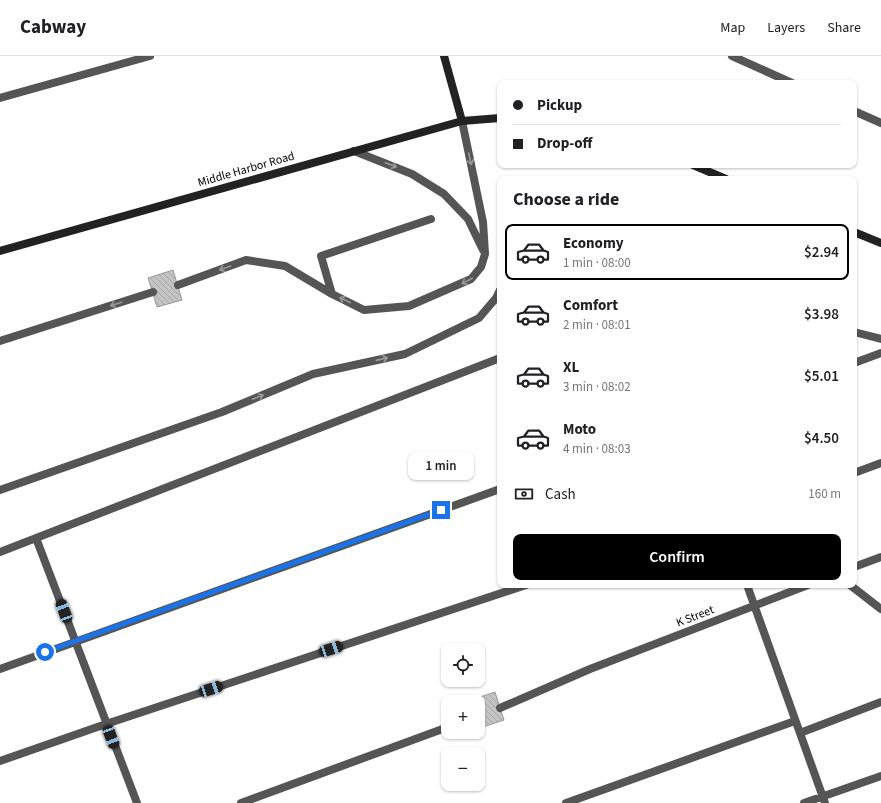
<!DOCTYPE html>
<meta charset="utf-8">
<style>
:root{--surface:#fff;--page:#f6f6f6;--text:#202124;--muted:#757577;--line:#e0e0e0;--accent:#000}
body{margin:0;font-family:"Source Sans 3",sans-serif;background:var(--page);color:var(--text);height:100vh;display:flex;flex-direction:column;font-size:15px;white-space:nowrap}
*{box-sizing:border-box;margin:0}
p{font-size:13px;color:var(--muted)}
.icon{flex:none;width:22px;height:22px;fill:none;stroke:currentColor;stroke-width:2;stroke-linecap:round;stroke-linejoin:round}
.map{position:relative;flex:1;overflow:hidden}
.sheet{position:absolute;left:497px;top:120px;width:360px;height:412px;display:flex;flex-direction:column;background:var(--surface);border-radius:8px;box-shadow:0 1px 3px #0004}
.sheet>*{flex:none}
.guide{position:absolute;left:497px;top:24px;width:360px;height:88px;border-radius:8px;box-shadow:0 1px 3px #0004;display:grid;align-content:center;height:88px;padding:0 16px;background:var(--surface)}
.buttons{position:absolute;left:441px;top:587px;display:grid;gap:8px}
.buttons a{display:grid;place-items:center;width:44px;height:44px;border-radius:8px;background:var(--surface);box-shadow:0 1px 3px #0004;font-size:20px}
.end{position:absolute;width:18px;height:18px;margin:-9px;border:5px solid #1a73e8;background:#fff;box-shadow:0 0 0 2px #fff}
.from{border-radius:50%}
.bubble{position:absolute;height:28px;border-radius:8px;background:var(--surface);box-shadow:0 1px 3px #0004;font-size:13px;font-weight:600;line-height:28px;text-align:center}
.car{position:absolute;width:12px;height:24px;margin:-12px -6px;border-radius:5px;box-shadow:0 0 3px 1px #0007;background:linear-gradient(#222 24%,#8ab4d8 0 40%,#222 0 76%,#8ab4d8 0 86%,#222 0)}
.guide b{display:flex;align-items:center;gap:14px;height:38px;font-size:15px}
.guide b+b{border-top:1px solid var(--line)}
.guide i{width:10px;height:10px;background:var(--text)}
ul{padding:0;list-style:none}
li{display:flex;align-items:center;gap:12px;height:56px;margin:0 8px 6px;padding:0 8px;border:2px solid transparent;border-radius:8px}
li div{flex:1}
li b{display:block;font-size:15px}
li em{font-style:normal;font-weight:600}
li.current{border-color:var(--accent)}
li>.icon{width:36px;height:36px;stroke-width:1.5}
h2{padding:0 16px;font-size:18px;line-height:48px}
.pay{display:flex;align-items:center;gap:10px;height:44px;padding:0 16px;font-size:15px}
.pay p{margin-inline-start:auto}
.action{display:flex;gap:8px;margin-top:auto;padding:8px 16px}
.action a{flex:1;height:46px;border-radius:8px;background:var(--accent);color:#fff;font-size:16px;font-weight:600;line-height:46px;text-align:center}
header{display:flex;align-items:center;gap:24px;box-sizing:border-box;height:56px;padding:0 20px;background:var(--surface);border-bottom:1px solid var(--line)}
header strong{font-size:19px}
nav{display:flex;gap:22px;margin-inline-start:auto;font-size:14px}
.map>svg:first-child{display:block}
.building{fill:url(#building-back-hatch);stroke:#999}
.lines{fill:none;stroke-linecap:round;stroke-linejoin:round}
.lane{stroke:#555;stroke-width:8}
.secondary{stroke:#222;stroke-width:8}
.oneway{stroke:#999}
.route{stroke:#1a73e8;stroke-width:5}
.labels{text-anchor:middle;stroke-width:3;stroke-linejoin:round;paint-order:stroke}
.street-label{font-size:12px;fill:#000;stroke:#fff}
</style>
<header>
<strong>Cabway</strong>
<nav><a>Map</a><a>Layers</a><a>Share</a></nav>
</header>
<div class="map">
<svg width="881" height="747" viewBox="0 0 881 747">
<defs>
<pattern id="building-back-hatch" width="6" height="6" patternUnits="userSpaceOnUse"><rect width="6" height="6" fill="#c4c4c4"/><path d="M-1 5l2 2M0 0l6 6M5-1l2 2" fill="none" stroke="#a7a7a7"/></pattern>
</defs>
<rect width="100%" height="100%" fill="#fff"/>
<path class="building" d="M173,214L182,244L157,251L148,222Z
M495,636L504,664L480,672L478,666V646H471V644Z"/>
<g class="lines">
<path class="lane" d="M732,0L792,27
M0,42L150,0
M854,55L881,67
M354,95L412,118L444,138L468,163L483,194
M178,229L246,204L285,210L332,238L364,254L409,250L471,223L481,211L485,198L483,166L462,65
M332,238L321,200L431,163
M854,276L881,283
M0,285L153,236
M854,307L881,297
M854,417L881,407
M0,434L222,356L313,318L405,298L479,262L496,242L500,234
M36,482L137,747
M0,496L500,302
M854,511L881,501
M747,529L825,747
M850,529L881,553
M0,613L500,433
M500,652L590,613L808,529
M800,677L881,646
M0,705L106,668L526,529
M241,747L448,671
M566,747L795,665
M804,747L881,720"/>
<path class="secondary" d="M444,0L462,65
M693,109L726,123
M854,176L881,187
M0,195L462,65L500,62"/>
</g>
<defs><path id="oneway-shaft" d="M-6 0H5M1.5-3L5.5 0L1.5 3" fill="none" stroke-width="1.6" stroke-linecap="round" stroke-linejoin="round"/></defs>
<g class="oneway">
<use href="#oneway-shaft" transform="translate(470 103) rotate(78)"/>
<use href="#oneway-shaft" transform="translate(391 109) rotate(21)"/>
<use href="#oneway-shaft" transform="translate(225 212) rotate(160)"/>
<use href="#oneway-shaft" transform="translate(467 225) rotate(152)"/>
<use href="#oneway-shaft" transform="translate(345 244) rotate(-154)"/>
<use href="#oneway-shaft" transform="translate(116 248) rotate(162)"/>
<use href="#oneway-shaft" transform="translate(382 303) rotate(-13)"/>
<use href="#oneway-shaft" transform="translate(258 341) rotate(-22)"/>
</g>
<g class="lines">
<path class="route" d="M45,596L441,454"/>
</g>
<g class="labels">
<g class="street-label">
<text transform="translate(246 113) rotate(-16)" y="4">Middle Harbor Road</text>
<text transform="translate(695 560) rotate(-21)" y="4">K Street</text>
</g>
</g>
</svg>
<div class="buttons">
<a><svg class="icon" aria-label="locate" viewBox="0 0 24 24"><circle cx="12" cy="12" r="6"/><path d="M12 2v4M12 18v4M2 12h4M18 12h4"/></svg></a>
<a>+</a>
<a>−</a>
</div>
<i class="end from" style="left:45px;top:596px"></i>
<i class="end" style="left:441px;top:454px"></i>
<div class="bubble" style="left:408px;top:396px;width:66px">1 min</div>
<i class="car" style="left:64px;top:555px;rotate:339deg"></i>
<i class="car" style="left:331px;top:593px;rotate:72deg"></i>
<i class="car" style="left:211px;top:633px;rotate:72deg"></i>
<i class="car" style="left:111px;top:681px;rotate:159deg"></i>
<div class="guide">
<b><i class="from"></i>Pickup</b>
<b><i></i>Drop-off</b>
</div>
<section class="sheet">
<h2>Choose a ride</h2>
<ul>
<li class="current"><svg class="icon" aria-label="car" viewBox="0 0 24 24"><path d="M5 17H2v-5l4-1 3-4h7l3 4 3 1v5h-3M9 17h6M6 11h13"/><circle cx="7" cy="17" r="2"/><circle cx="17" cy="17" r="2"/></svg><div><b>Economy</b><p>1 min · 08:00</p></div><em>$2.94</em></li>
<li><svg class="icon" aria-label="car" viewBox="0 0 24 24"><path d="M5 17H2v-5l4-1 3-4h7l3 4 3 1v5h-3M9 17h6M6 11h13"/><circle cx="7" cy="17" r="2"/><circle cx="17" cy="17" r="2"/></svg><div><b>Comfort</b><p>2 min · 08:01</p></div><em>$3.98</em></li>
<li><svg class="icon" aria-label="car" viewBox="0 0 24 24"><path d="M5 17H2v-5l4-1 3-4h7l3 4 3 1v5h-3M9 17h6M6 11h13"/><circle cx="7" cy="17" r="2"/><circle cx="17" cy="17" r="2"/></svg><div><b>XL</b><p>3 min · 08:02</p></div><em>$5.01</em></li>
<li><svg class="icon" aria-label="car" viewBox="0 0 24 24"><path d="M5 17H2v-5l4-1 3-4h7l3 4 3 1v5h-3M9 17h6M6 11h13"/><circle cx="7" cy="17" r="2"/><circle cx="17" cy="17" r="2"/></svg><div><b>Moto</b><p>4 min · 08:03</p></div><em>$4.50</em></li>
</ul>
<div class="pay"><svg class="icon" aria-label="cash" viewBox="0 0 24 24"><path d="M3 7h18v10H3z"/><circle cx="12" cy="12" r="2"/></svg>Cash<p>160 m</p></div>
<div class="action"><a>Confirm</a></div>
</section>
</div>
